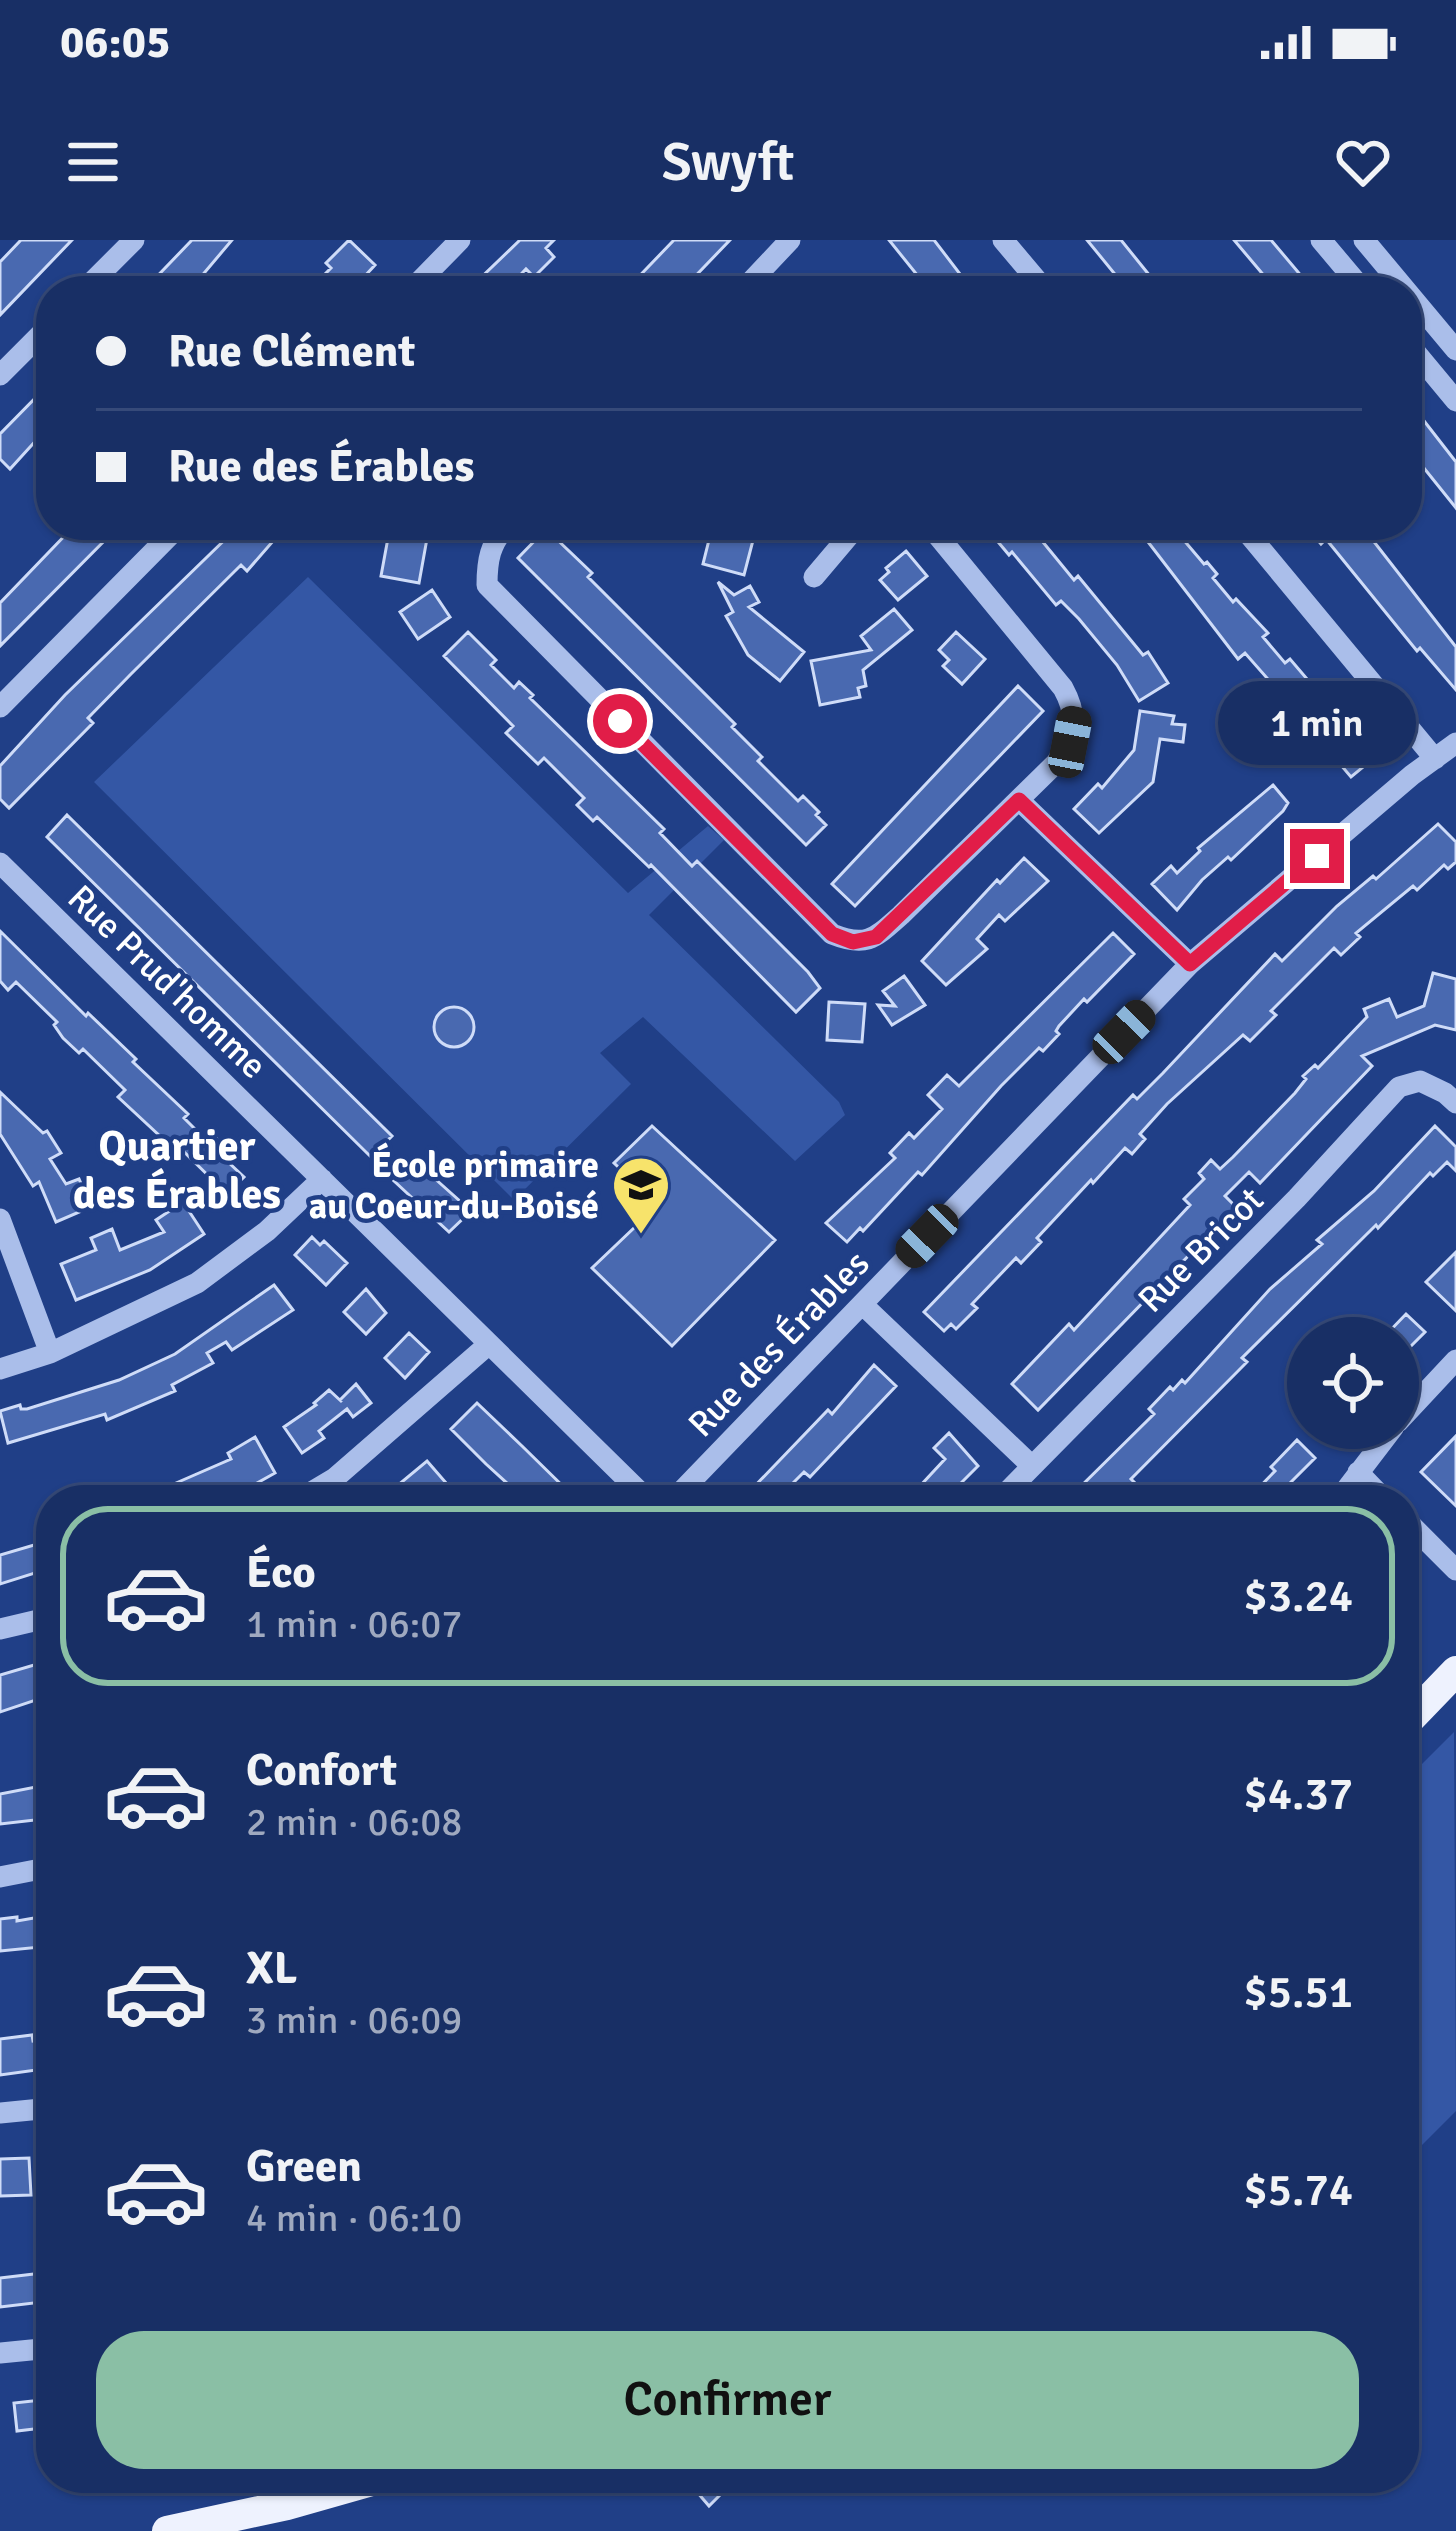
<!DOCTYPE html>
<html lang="fr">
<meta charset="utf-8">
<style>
:root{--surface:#182f65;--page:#21376b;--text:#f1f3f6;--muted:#9fa9bf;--line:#364a79;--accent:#8abfa5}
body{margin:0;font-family:Signika,sans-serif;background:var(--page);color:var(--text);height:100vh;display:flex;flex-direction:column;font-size:45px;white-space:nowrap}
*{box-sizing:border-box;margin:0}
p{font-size:39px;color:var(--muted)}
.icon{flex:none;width:66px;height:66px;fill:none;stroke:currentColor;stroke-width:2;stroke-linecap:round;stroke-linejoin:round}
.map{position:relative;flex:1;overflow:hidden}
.details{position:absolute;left:36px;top:1245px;width:1383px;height:1008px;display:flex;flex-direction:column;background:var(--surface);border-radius:48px;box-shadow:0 3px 9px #0004,0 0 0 3px var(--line)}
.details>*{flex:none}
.hud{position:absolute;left:36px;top:36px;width:1386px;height:264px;border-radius:48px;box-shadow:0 3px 9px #0004,0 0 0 3px var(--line);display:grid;align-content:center;height:264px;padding:0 60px;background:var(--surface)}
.tools{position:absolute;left:1287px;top:1077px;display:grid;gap:24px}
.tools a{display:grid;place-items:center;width:132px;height:132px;border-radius:50%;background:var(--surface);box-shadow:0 3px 9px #0004,0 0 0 3px var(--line);font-size:60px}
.end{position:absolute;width:54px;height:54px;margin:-27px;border:15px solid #e11d48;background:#fff;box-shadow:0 0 0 6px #fff}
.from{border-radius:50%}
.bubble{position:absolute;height:84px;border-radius:42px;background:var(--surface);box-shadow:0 3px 9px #0004,0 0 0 3px var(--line);font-size:39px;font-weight:600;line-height:84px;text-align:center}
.car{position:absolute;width:36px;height:72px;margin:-36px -18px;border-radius:15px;box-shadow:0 0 9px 3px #0007;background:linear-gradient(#222 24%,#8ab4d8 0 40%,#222 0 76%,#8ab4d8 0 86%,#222 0)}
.hud b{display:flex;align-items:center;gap:42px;height:114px;font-size:45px}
.hud b+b{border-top:3px solid var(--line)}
.hud i{width:30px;height:30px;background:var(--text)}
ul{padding:21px 0 0;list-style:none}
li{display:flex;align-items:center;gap:36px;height:180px;margin:0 24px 18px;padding:0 36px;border:6px solid transparent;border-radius:48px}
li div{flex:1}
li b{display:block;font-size:45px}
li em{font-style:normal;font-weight:600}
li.current{border-color:var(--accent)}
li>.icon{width:108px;height:108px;stroke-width:1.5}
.primary-button{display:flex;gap:24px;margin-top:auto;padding:24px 60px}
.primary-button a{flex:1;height:138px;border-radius:48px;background:var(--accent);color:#111;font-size:48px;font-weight:600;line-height:138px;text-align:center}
.status{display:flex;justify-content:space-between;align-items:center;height:84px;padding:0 60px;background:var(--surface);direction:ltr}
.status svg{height:33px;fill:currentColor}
header{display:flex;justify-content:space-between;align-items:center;height:156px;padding:0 60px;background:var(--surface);font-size:54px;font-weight:600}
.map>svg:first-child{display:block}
.green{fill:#3457a5}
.building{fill:#4969b0;stroke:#cfdcf8;stroke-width:3}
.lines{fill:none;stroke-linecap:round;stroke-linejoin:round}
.minor{stroke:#aabeea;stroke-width:21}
.major{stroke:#eef2fe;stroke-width:30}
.route{stroke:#e11d48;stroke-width:15}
.labels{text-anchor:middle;stroke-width:9;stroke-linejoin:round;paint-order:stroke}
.street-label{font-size:36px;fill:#fff;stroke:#203f87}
.poi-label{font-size:36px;font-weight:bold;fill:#fff;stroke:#203f87;text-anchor:end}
.quarter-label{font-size:42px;font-weight:bold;fill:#fff;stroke:#203f87}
</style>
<div class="status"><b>06:05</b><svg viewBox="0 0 49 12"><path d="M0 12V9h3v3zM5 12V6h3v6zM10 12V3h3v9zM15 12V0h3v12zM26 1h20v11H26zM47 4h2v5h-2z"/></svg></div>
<header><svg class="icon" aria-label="menu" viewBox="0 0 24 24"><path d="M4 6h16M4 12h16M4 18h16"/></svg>Swyft<svg class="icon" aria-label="heart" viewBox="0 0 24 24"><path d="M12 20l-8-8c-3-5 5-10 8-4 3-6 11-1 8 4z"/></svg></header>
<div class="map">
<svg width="1456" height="2291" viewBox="0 0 1456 2291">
<rect width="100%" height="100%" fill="#203f87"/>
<path class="green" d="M308,337L628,653L708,586L724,600L649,675L839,862L845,875L795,921L643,777L600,813L631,844L514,960L94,542Z
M1454,1492L1456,1871L1404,1923V1542Z"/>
<path class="building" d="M21,0H72L0,75V22Z
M192,0H232L189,51H143Z
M349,0L375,25L351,51H308L331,28L326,23Z
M520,0H554L546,8L554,17L534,37L526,29L505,51H467Z
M674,0H730L681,51H625Z
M889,0H934L973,51H930Z
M1087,0H1121L1150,36L1143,43L1150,51H1118L1107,39L1114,33Z
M1234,0H1271L1314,51H1277Z
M51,142V184L10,229L0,219V194Z
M1407,159L1456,222V268L1407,207Z
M75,285H120L0,406V363Z
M240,285H287L247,331L241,325L131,434L88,478L93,483L9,568L0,559V526L65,455Z
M719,285H757L744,335L703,324L710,296L716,298Z
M992,285H1029L1074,340L1078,336L1143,415L1148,412L1168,443L1139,461L1117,425L1079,379L1061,361L1056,365L1012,312L1009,315L994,297L998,293Z
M1135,285H1171L1204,324L1207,322L1217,334L1213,338L1233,362L1236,359L1268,393L1263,397L1285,423L1290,419L1336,473L1333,475L1374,518L1351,537L1313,492L1304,500L1260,444L1267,438L1245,413L1238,419Z
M1305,285H1361L1456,407V450L1420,408L1417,411L1326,299L1321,304Z
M404,289L428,293L419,343L381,336L388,298L402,301Z
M546,289L592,333L588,337L735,484L732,487L762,517L758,521L798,561L803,556L819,572L816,575L826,585L806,605L518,318Z
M906,311L927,336L898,360L880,340L889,332L886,328Z
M718,342L734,355L750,346L759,362L749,367L804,412L780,441L748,415L726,376L733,372Z
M432,350L450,377L418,399L400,372Z
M894,369L912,390L863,430L866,446L858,448L860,457L820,465L811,421L871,410L861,396Z
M468,392L496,420L491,425L514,448L519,442L533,455L530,458L664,589L660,593L692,626L697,621L808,732L820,748L796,772L651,625L649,627L597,577L593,581L577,565L584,558L544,518L538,524L506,493L513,486L444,416Z
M956,392L985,419L962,444L943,426L949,420L939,410Z
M1018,446L1043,471L855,666L832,644Z
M1140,471L1174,476L1172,484L1185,485L1183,502L1160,499L1153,542L1099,593L1074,569L1098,544L1102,548L1134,510Z
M1273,545L1288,563L1283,571L1231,620L1228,617L1202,640L1177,670L1152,644L1171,626L1177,633L1200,611L1198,608Z
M67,575L392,896L371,917L47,597Z
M1438,584L1456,602V622L1448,629L1444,625L1417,650L1413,646L1356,693L1360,697L1341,715L1334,708L1271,771L1276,775L1250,801L1243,795L1167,864L1140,894L1145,899L1132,914L1125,908L1093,943L1091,940L1037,998L1041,1002L1021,1023L1016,1018L972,1064L977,1068L956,1089L951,1084L944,1091L924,1072L1133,855L1137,859L1163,833L1275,714L1282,721L1337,666L1373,636L1376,639Z
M1024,618L1048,641L1005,681L999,675L977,699L987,709L946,745L922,721L997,640L1000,643Z
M0,691L86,776L88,773L136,819L133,822L188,874L184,878L208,902L214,896L233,915L227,921L244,937L227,954L178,906L175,910L118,857L125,850L83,809L79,813L63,798L54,785L57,782L16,742L8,750L0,741Z
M1113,693L1134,714L1087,762L1084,759L1059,786L1056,791L1059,794L1043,811L1039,808L1001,846L922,935L918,932L863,991L860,988L847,1002L826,983L895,918L890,913L909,893L914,898L942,869L928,855L947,835L959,846Z
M1433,733L1456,739V790L1435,785L1362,816L1372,826L1260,943L1249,932L1225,956L1236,967L1038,1170L1012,1144L1069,1084L1074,1090L1190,965L1184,959L1204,939L1199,933L1211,920L1220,929L1233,917L1295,853L1306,839L1303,836L1315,825L1318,828L1367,777L1364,769L1389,759L1397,777L1424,766Z
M904,736L925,765L892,785L878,765L895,766L883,751Z
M829,762L865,764L862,802L827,800Z
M434 787a20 20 0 1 1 40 0a20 20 0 1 1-40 0Z
M0,852L43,893L47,891L61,913L50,919L66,944L79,939L91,967L56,982L39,942L33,946L0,894Z
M652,886L775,1000L672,1106L592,1028L658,965L614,923Z
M1435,886L1456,907V931L1447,922L1433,936L1430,933L1378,988L1376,985L1242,1118L1247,1122L1131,1239L1135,1243L1118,1260H1067L1154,1174L1149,1169L1170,1147L1173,1150L1182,1140L1185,1143L1270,1049L1322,1004L1317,1000L1374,951Z
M414,920L471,971L449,992L394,941Z
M183,962L204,994L150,1030L76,1060L61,1024L96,1010L91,998L112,989L120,1010L164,992L156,980Z
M312,997L320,1005L324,1001L347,1023L326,1045L295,1015Z
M1456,1012V1071L1426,1042Z
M274,1045L293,1070L232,1110L226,1102L207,1113L213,1123L172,1145L175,1151L107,1180L105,1174L8,1203L0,1171L20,1165L21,1169H27L119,1140L175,1114Z
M366,1049L386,1073L366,1094L344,1072Z
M1406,1074L1425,1092L1398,1119V1098H1383Z
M409,1093L429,1112L405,1138L385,1118Z
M874,1125L896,1146L810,1237L804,1232L776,1260H759L750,1251L828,1170L832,1174Z
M356,1144L371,1163L353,1177L347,1169L319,1191L324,1198L302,1213L284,1187L316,1165L314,1163L329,1150L342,1162L340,1160Z
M477,1163L522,1206L577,1260H539L527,1248L520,1255L486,1224L451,1189Z
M949,1193L978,1226L944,1260H907L945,1219L934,1208Z
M1456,1196V1266L1421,1232Z
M255,1197L275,1233L227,1260H137L231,1219L228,1213Z
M1297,1200L1315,1218L1273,1260H1247L1275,1231L1271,1227Z
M427,1221L447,1244L428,1260H380Z
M51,1300V1328L0,1344V1315Z
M51,1420V1455L0,1472V1435Z
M51,1544V1571L43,1573L44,1579L0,1584V1554Z
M51,1675V1706L0,1711V1679L17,1677V1681Z
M32,1795L33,1801L51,1798V1828L0,1835V1799Z
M29,1918L31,1955L0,1956V1919Z
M51,2032V2061L0,2067V2038Z
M51,2159V2187L17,2191L14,2163Z
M685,2238H737L709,2266Z"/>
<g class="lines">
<path class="minor" d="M1003,0L1046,51
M1321,0L1364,51
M1364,0L1456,110
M83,51L134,0
M410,51L460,0
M742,51L790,0
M1407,102L1456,161
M0,135L51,84
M507,285C490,304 487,320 487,345L832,694C867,708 875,698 901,675L1056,523C1075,496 1079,477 1063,448L929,285
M1241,285L1435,519
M814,337L858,285
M0,467L180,285
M1019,560L1190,724
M0,623L648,1260
M0,979L50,1113
M862,1064L1032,1226
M0,1129L50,1113L197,1043L267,991L322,939
M1398,1182L1456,1120
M1358,1232L1385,1260
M298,1260L335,1238L489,1104
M673,1260L1190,724L1412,535L1456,503
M999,1260L1297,958L1399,847L1420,841L1445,853L1456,863
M1338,1260L1393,1188
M1404,1278L1456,1330
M0,1389L51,1377
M0,1637L51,1627
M0,1873L51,1868
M0,2113L51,2108"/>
<path class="major" d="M1404,1485L1456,1431
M167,2291L287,2265L382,2238"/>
</g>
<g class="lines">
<path class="route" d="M620,481L832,694L853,702L876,697L1019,560L1190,724L1317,616"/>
</g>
<defs>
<g id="school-pin" transform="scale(3)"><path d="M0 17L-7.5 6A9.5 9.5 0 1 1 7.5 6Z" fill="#f7e36b" stroke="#203f87"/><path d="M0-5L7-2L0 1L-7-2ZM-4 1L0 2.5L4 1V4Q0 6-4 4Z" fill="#111"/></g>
</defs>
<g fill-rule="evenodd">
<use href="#school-pin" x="641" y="945"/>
</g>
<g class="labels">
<g class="street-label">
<text transform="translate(168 741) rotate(44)" y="13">Rue Prud'homme</text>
<text transform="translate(1200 1009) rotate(-45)" y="13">Rue Bricot</text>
<text transform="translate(778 1103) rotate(-46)" y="13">Rue des Érables</text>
</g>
<g class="poi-label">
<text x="599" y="937">École primaire<tspan x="599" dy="41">au Coeur‑du‑Boisé</tspan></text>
</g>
<g class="quarter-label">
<text x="177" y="920">Quartier<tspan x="177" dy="48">des Érables</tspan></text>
</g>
</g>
</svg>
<div class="tools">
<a><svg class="icon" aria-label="locate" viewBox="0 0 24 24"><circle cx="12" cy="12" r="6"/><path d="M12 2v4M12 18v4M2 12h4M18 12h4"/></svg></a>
</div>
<i class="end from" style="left:620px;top:481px"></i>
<i class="end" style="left:1317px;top:616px"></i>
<div class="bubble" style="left:1218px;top:441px;width:198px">1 min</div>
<i class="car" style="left:1070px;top:502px;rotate:11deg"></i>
<i class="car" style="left:1124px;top:792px;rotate:44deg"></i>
<i class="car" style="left:927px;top:996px;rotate:224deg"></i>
<div class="hud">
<b><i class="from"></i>Rue Clément</b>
<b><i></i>Rue des Érables</b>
</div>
<section class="details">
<ul>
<li class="current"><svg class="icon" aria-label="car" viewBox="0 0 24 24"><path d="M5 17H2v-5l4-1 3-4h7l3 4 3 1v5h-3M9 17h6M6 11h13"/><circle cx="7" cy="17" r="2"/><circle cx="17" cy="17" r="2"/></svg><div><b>Éco</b><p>1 min · 06:07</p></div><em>$3.24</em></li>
<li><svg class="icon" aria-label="car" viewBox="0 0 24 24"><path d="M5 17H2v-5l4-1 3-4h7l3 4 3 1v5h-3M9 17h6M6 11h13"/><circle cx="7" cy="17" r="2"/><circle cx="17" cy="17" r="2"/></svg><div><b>Confort</b><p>2 min · 06:08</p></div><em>$4.37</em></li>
<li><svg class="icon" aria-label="car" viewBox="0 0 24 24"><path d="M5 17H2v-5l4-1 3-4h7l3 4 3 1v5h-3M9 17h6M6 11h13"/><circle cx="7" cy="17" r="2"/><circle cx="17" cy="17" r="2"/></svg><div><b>XL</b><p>3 min · 06:09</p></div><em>$5.51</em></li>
<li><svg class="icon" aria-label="car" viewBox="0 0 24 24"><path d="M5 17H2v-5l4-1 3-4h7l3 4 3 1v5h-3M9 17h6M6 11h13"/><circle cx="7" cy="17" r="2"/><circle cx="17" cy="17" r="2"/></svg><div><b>Green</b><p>4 min · 06:10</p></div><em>$5.74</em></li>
</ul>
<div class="primary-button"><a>Confirmer</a></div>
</section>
</div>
